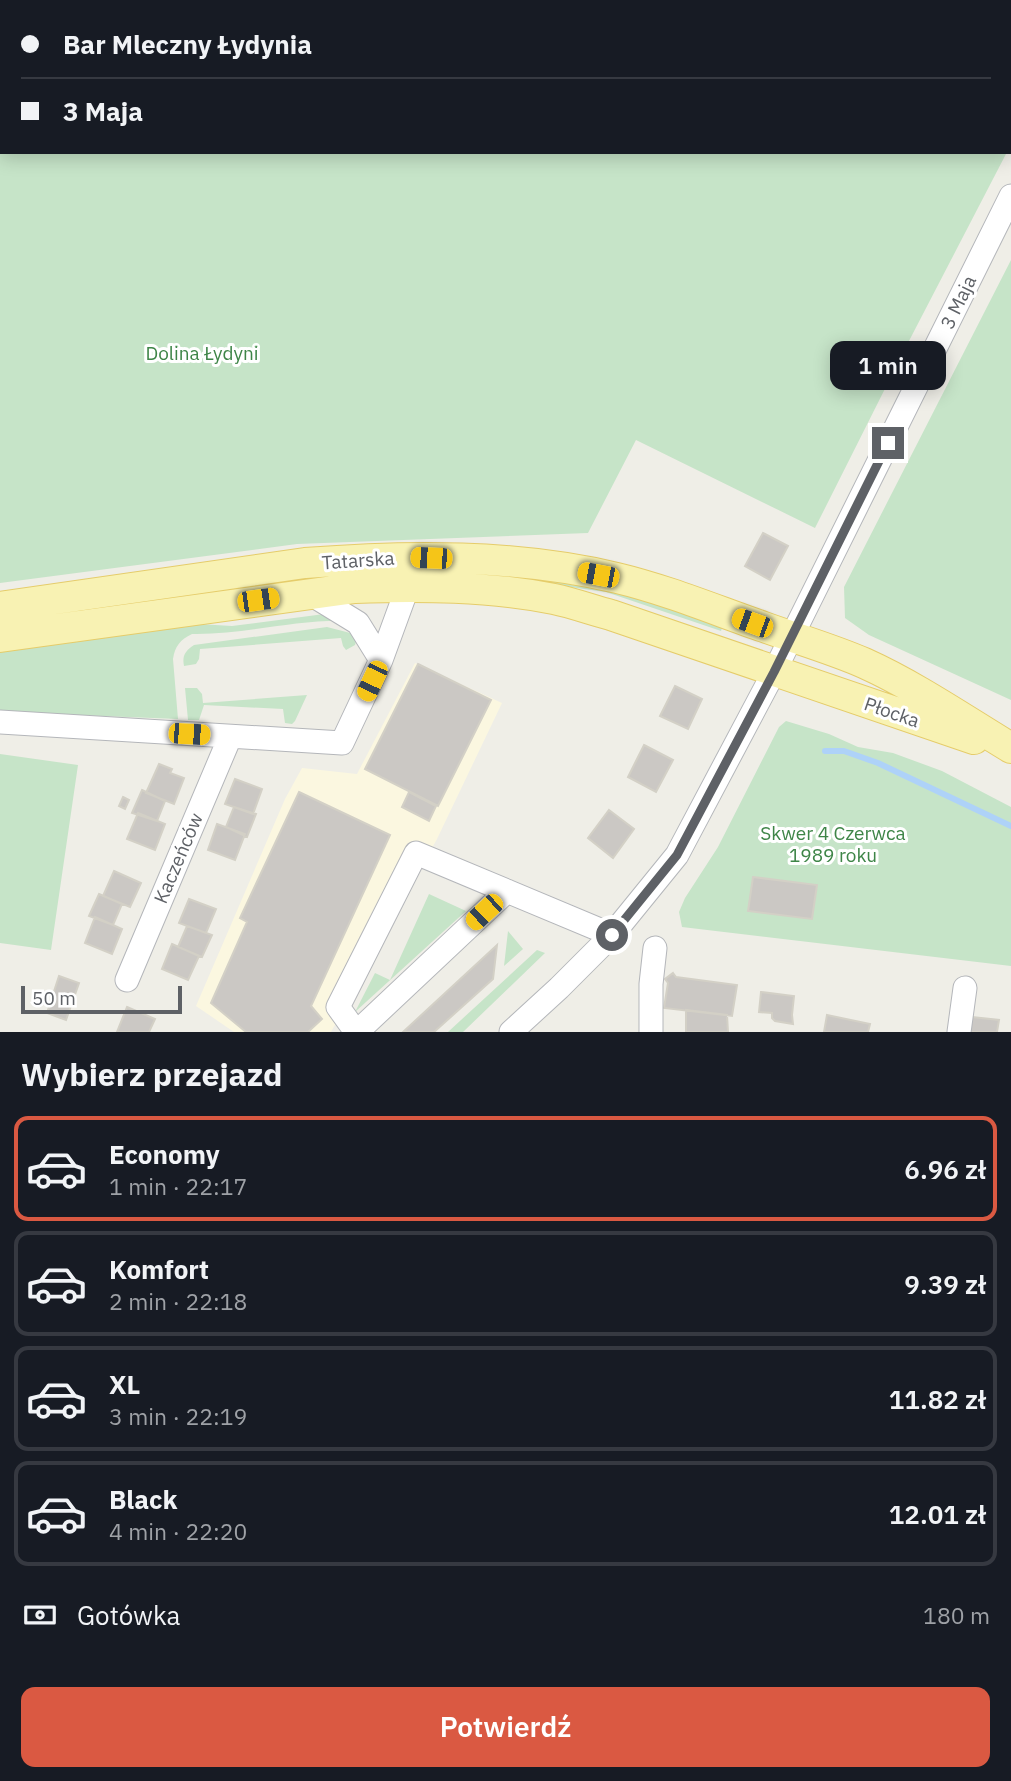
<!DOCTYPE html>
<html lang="pl">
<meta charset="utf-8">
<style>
:root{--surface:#171b24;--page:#242831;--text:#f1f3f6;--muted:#9ea1a6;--line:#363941;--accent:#da5942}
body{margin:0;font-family:"IBM Plex Sans",sans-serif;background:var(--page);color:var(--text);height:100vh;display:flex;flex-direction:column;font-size:26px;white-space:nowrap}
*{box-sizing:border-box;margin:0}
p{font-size:23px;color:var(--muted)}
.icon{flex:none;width:38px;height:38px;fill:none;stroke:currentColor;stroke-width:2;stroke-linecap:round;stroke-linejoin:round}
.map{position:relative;height:1032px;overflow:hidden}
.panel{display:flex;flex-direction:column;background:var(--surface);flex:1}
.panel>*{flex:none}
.guide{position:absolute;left:0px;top:0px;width:1012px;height:154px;box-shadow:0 4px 18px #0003;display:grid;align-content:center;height:154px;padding:0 21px;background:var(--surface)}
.scale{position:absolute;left:21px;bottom:18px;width:161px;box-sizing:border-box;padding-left:7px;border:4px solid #5e6166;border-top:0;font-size:19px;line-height:24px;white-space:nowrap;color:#5e6166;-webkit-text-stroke:5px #fff;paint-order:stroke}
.end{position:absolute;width:32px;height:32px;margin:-16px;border:9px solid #5e6166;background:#fff;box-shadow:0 0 0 4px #fff}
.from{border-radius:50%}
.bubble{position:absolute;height:49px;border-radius:14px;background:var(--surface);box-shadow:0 4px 18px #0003;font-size:23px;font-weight:600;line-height:49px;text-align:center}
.car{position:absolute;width:21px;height:42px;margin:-21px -10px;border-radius:9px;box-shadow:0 0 5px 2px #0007;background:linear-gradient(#f5c518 24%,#345 0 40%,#f5c518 0 76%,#345 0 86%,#f5c518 0)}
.guide b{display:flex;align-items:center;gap:24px;height:66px;font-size:26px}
.guide b+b{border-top:2px solid var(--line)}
.guide i{width:18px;height:18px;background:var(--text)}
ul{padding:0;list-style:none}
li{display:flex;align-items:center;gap:21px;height:105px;margin:0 14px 10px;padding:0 7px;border:4px solid var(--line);border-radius:14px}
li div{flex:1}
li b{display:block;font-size:26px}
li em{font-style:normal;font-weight:600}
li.on{border-color:var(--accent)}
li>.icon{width:63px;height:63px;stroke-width:1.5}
h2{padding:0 21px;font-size:32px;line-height:84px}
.pay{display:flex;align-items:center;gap:18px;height:77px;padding:0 21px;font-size:26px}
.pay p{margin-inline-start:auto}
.cta{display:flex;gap:14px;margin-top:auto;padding:14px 21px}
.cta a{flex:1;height:80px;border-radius:14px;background:var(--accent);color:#fff;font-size:28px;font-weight:600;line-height:80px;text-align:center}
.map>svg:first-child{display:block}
.commercial{fill:#fbf7e0}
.green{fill:#c6e4c8}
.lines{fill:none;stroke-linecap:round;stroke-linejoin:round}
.stream{stroke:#aed2f8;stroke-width:6}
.river{stroke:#aed2f8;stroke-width:38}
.building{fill:#cbc8c4;stroke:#d3d0c6;stroke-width:2}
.minor-casing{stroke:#b4b6ba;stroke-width:25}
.major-casing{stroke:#e5cc6a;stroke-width:32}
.minor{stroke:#fff;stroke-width:23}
.major{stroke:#f8f2b3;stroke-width:30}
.route{stroke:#5e6166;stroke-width:9}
.labels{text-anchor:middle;stroke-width:6;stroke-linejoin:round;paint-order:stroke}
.street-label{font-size:19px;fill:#5e6166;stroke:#fff}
.park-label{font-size:19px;fill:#3e8547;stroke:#fff}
</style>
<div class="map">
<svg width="1011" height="1032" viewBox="0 0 1011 1032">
<rect width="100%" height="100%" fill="#efeee7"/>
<path class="commercial" d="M415,663L502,703L437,839L331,1032H234L196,1006L285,799L302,768L357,774Z"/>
<path class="green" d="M0,0H1011V145L1010,147V2H2V152H1007L910,339L815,528L636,440L588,533L297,544L0,583Z
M1011,260V700L869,635L845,618L844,587Z
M451,569L601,585L723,625L721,631L606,592L512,579L0,626V620L290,577Z
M332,613L348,621C296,619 244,635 192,634C180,640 175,646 173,659L178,719L0,712V650L181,623L232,626Z
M327,627L358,635L355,645L346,650L343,646L341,638L200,649L199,659L196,664L184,666C182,656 185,651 194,645Z
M185,688H197L202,694L203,703L307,695L295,721L292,724L285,723L283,709L204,705L199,720H188Z
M786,721L829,734L858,747L893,753L942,771L1011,807V966L682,927L679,912L685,898L718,847L779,727Z
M0,754L78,765L51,950L0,943Z
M429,894L466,911L355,1012L375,973L390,980Z
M508,931L523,949L504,966Z
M537,950L545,953L463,1032H448Z"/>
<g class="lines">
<path class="stream" d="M825,751H844L878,763L1011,826"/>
<path class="river" d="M845,0L849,2
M1010,82L1011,83"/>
</g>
<path class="building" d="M763,533L788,546L770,580L745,566Z
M418,664L491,700L438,806L365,769Z
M675,686L702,699L688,729L660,716Z
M644,745L673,760L656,792L628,777Z
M159,764L172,769L170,773L184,778L174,804L146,793Z
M235,779L262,789L253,814L225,804Z
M142,790L165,801L157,821L132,813Z
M299,792L390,835L311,1006L322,1019L308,1032H246L211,1003L247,922L240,918Z
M409,792L436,806L429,821L402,807Z
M123,797L129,800L125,809L119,806Z
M234,807L256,814L247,837L226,827Z
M609,810L634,829L613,858L588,838Z
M138,813L165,824L155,850L127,839Z
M217,824L245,834L235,860L208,850Z
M114,871L141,883L130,907L103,896Z
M753,877L817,885L812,919L748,911Z
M99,894L122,904L113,925L89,916Z
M189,899L216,909L206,933L179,923Z
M95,917L122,929L112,954L85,943Z
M187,926L212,935L202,957L178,947Z
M172,944L199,956L188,980L162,969Z
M497,945L493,979L434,1032H403Z
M673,973L676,977L737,985L732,1016L664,1008L668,983L665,979Z
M59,976L79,983L66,1020L47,1013Z
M761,992L794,996L792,1015L793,1024L775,1021L772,1018V1013L759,1012Z
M127,1007L155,1019L149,1032H117Z
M686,1010L727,1015L728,1032H686Z
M827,1015L870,1024L868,1032H824Z
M972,1017L999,1020L997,1032H970Z"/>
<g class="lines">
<g class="minor-casing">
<path id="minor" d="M309,593L358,623L381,660
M0,722L342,743L381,660L408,586
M127,980L230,737
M356,1032L338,1007L416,853L612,935
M357,1032L507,891
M511,1032L559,988L612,935L677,855L774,672L1011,196
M651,1032V984L655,948
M959,1032L965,988"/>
</g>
<g class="major-casing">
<path id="major" d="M0,607L305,563C409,555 515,554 617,578C667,590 715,610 764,627C797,639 832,649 864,663C915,686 963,719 1011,748
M0,637L355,588C421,586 488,586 554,599C573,603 592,610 611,615L974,739"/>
</g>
<use href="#minor" class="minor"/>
<use href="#major" class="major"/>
</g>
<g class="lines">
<path class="route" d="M612,935L677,855L774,672L888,443"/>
</g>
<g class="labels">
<g class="street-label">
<text transform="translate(958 302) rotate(-64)" y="7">3 Maja</text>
<text transform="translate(358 560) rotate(-4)" y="7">Tatarska</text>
<text transform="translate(892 712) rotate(19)" y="7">Płocka</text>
<text transform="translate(178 858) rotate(-67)" y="7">Kaczeńców</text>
</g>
<g class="park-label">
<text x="202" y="360">Dolina Łydyni</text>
<text x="833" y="840">Skwer 4 Czerwca<tspan x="833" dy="22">1989 roku</tspan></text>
</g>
</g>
</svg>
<div class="scale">50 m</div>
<i class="end from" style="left:612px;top:935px"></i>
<i class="end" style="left:888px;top:443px"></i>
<div class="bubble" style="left:830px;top:341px;width:116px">1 min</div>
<i class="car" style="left:431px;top:558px;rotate:272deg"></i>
<i class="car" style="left:598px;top:575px;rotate:281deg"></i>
<i class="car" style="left:258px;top:600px;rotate:82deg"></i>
<i class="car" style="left:752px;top:623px;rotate:290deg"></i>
<i class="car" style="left:372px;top:681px;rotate:205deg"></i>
<i class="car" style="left:189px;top:734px;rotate:93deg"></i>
<i class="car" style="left:484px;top:912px;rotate:227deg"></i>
<div class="guide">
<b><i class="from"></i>Bar Mleczny Łydynia</b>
<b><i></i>3 Maja</b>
</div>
</div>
<section class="panel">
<h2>Wybierz przejazd</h2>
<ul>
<li class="on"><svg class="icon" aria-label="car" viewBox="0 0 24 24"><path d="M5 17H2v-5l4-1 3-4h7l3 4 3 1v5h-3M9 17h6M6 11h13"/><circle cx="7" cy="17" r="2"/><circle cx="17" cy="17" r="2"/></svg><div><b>Economy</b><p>1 min · 22:17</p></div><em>6.96 zł</em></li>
<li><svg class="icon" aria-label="car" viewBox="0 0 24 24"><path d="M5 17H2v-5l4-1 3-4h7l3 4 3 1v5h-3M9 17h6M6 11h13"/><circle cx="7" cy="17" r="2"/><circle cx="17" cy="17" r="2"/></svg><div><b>Komfort</b><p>2 min · 22:18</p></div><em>9.39 zł</em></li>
<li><svg class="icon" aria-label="car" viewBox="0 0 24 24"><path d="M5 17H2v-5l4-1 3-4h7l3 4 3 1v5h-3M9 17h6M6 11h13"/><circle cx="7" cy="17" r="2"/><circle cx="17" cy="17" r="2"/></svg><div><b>XL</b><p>3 min · 22:19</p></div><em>11.82 zł</em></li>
<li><svg class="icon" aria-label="car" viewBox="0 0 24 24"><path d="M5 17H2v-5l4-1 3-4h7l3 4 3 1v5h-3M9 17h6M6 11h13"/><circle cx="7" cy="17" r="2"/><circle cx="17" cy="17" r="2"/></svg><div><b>Black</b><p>4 min · 22:20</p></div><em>12.01 zł</em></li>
</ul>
<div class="pay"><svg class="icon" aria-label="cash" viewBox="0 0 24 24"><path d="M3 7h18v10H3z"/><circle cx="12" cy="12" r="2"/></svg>Gotówka<p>180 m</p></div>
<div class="cta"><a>Potwierdź</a></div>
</section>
